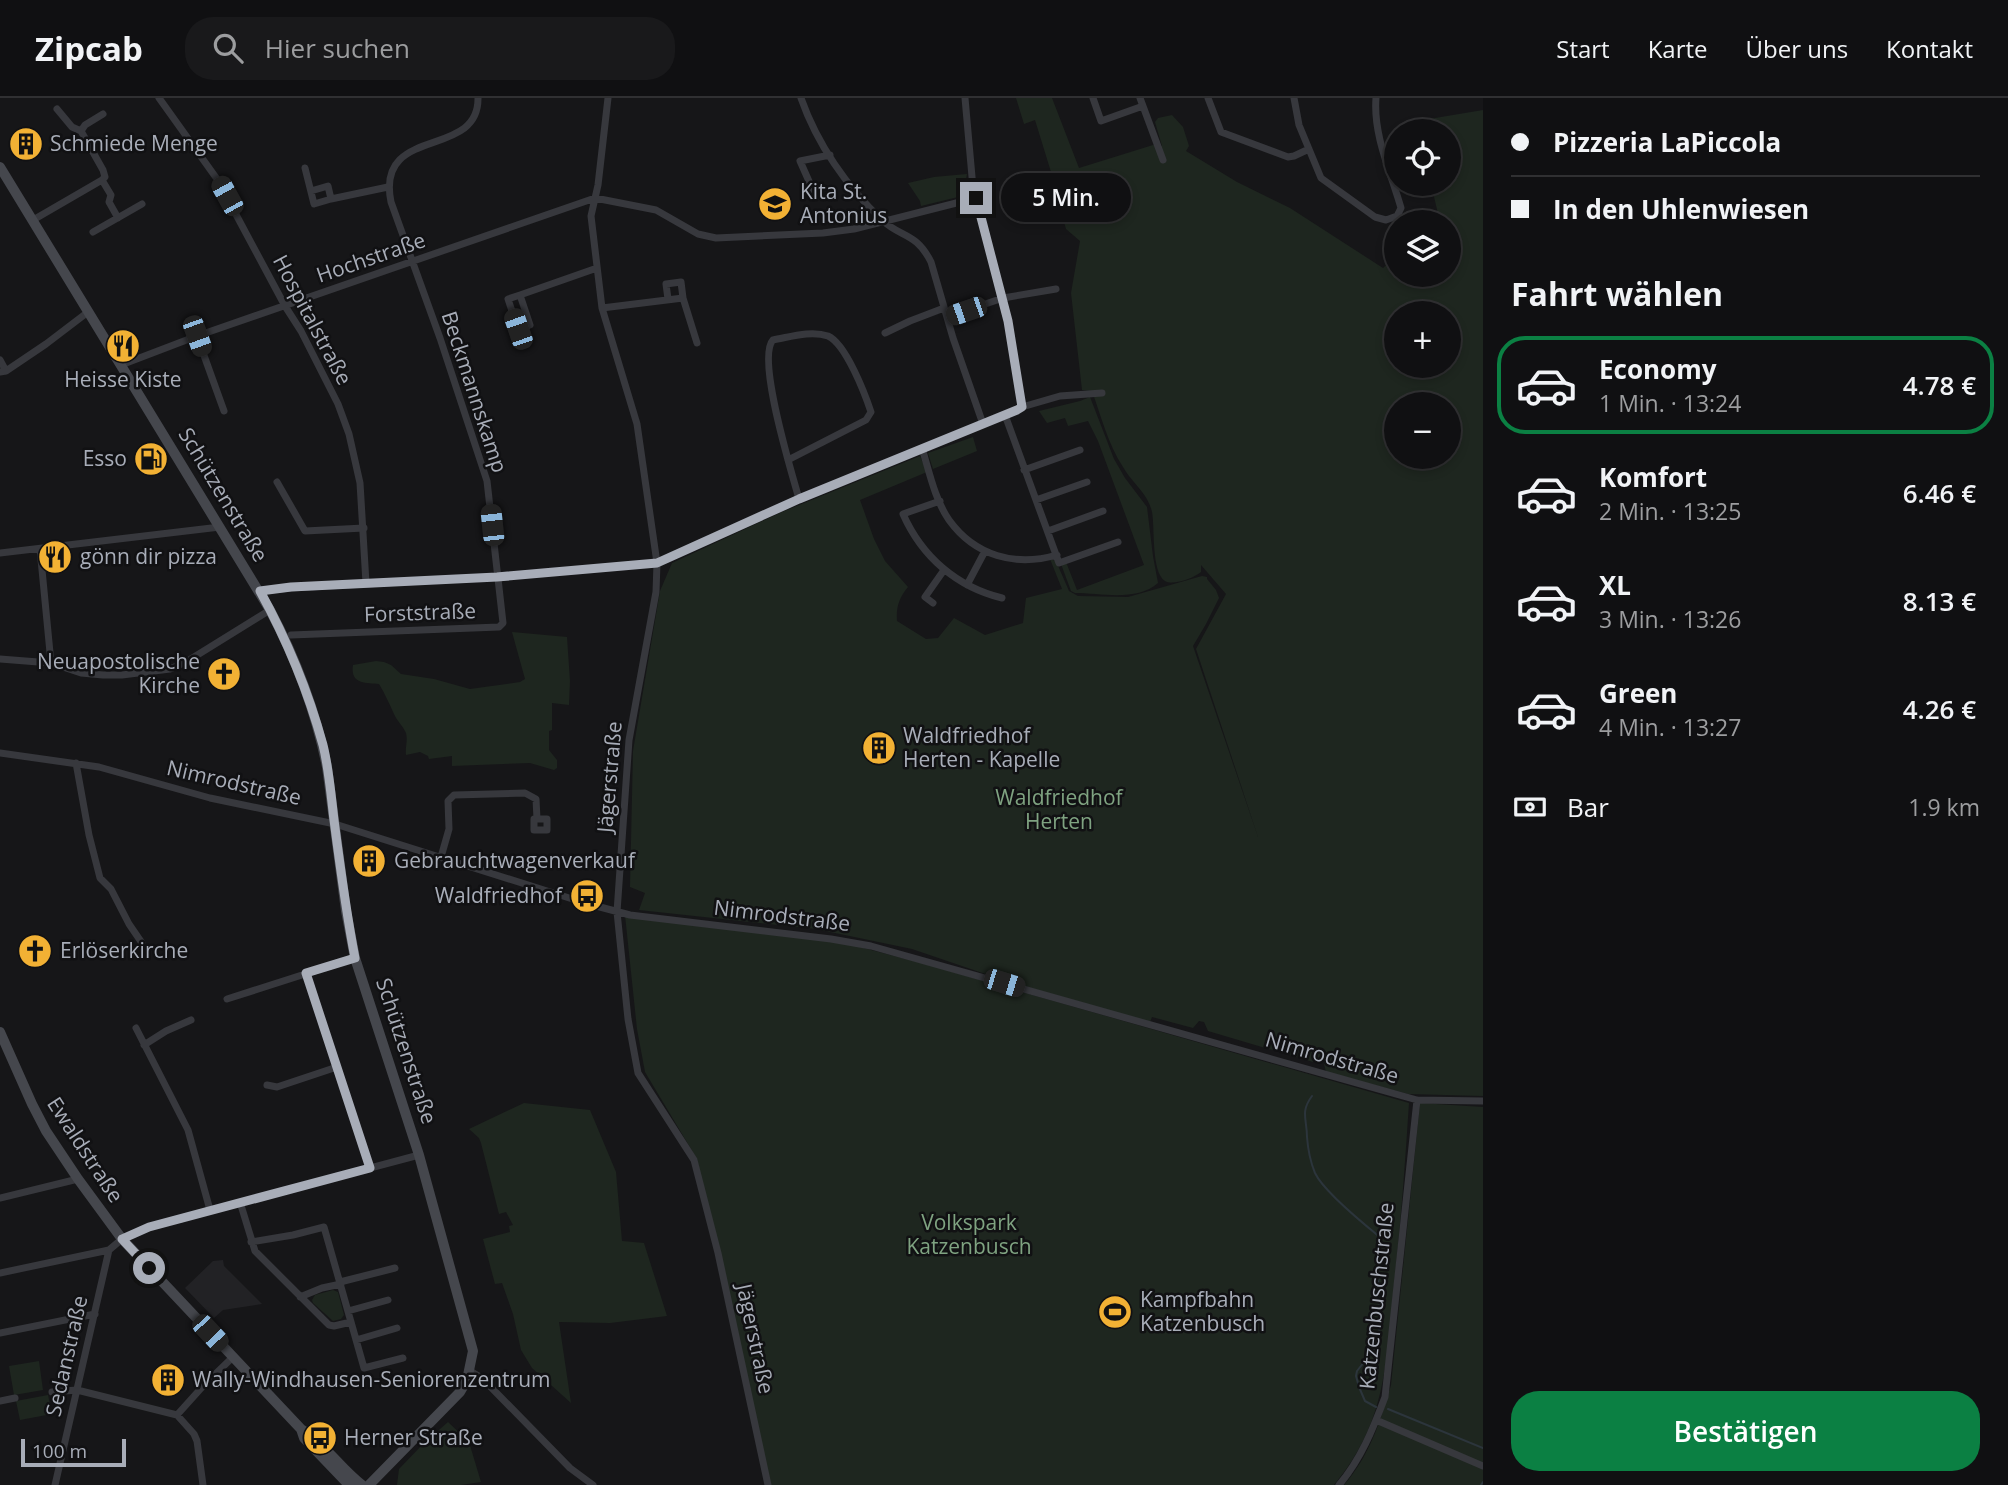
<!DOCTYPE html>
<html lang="de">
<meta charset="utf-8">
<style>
:root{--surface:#101012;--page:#19191b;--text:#f1f3f6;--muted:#9c9d9f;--line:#303032;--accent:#0b8043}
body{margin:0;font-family:"Open Sans",sans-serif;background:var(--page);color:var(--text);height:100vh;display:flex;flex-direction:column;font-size:26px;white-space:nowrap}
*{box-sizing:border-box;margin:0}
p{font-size:23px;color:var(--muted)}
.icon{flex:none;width:38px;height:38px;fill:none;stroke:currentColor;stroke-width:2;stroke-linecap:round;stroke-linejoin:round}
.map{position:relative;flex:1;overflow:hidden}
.drawer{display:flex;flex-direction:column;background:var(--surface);width:525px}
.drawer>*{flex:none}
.top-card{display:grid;align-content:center;height:154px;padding:0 28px;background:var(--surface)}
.fabs{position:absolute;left:1384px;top:21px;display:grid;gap:14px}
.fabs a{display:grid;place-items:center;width:77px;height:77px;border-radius:50%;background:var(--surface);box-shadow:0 4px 10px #0003,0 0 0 2px var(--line);font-size:35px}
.scale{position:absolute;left:21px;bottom:18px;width:105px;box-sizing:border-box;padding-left:7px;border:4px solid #a8adb8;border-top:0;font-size:19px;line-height:24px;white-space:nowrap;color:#a8adb8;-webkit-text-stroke:5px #111113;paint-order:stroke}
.end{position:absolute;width:32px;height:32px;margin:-16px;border:9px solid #a8adb8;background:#111;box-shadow:0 0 0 4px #111}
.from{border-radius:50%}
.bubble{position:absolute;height:49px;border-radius:24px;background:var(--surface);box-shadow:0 4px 10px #0003,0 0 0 2px var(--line);font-size:23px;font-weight:600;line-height:49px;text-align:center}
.car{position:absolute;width:21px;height:42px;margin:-21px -10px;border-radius:9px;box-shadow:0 0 5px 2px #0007;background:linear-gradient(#222 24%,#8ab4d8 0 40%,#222 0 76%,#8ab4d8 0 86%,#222 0)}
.top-card b{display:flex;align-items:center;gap:24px;height:66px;font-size:26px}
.top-card b+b{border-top:2px solid var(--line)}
.top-card i{width:18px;height:18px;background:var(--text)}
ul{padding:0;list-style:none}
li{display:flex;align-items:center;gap:21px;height:98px;margin:0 14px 10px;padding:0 14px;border:4px solid transparent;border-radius:28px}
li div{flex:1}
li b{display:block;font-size:26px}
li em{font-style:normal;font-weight:600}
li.active{border-color:var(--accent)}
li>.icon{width:63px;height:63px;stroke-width:1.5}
h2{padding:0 28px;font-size:32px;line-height:84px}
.pay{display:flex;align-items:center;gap:18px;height:77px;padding:0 28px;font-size:26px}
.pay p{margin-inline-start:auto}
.primary-button{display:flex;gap:14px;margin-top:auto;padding:14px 28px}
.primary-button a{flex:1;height:80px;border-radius:28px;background:var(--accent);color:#fff;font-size:28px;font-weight:600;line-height:80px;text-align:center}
header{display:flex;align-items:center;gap:42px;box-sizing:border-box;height:98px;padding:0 35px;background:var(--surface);border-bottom:2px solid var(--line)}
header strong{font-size:33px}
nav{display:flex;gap:38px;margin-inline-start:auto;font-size:24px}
.search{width:490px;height:63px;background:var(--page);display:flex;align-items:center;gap:18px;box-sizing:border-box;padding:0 24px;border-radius:28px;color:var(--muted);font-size:26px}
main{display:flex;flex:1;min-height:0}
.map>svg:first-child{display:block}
.built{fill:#222225}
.green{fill:#1e261f;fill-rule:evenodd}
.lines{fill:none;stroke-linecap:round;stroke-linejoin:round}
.stream{stroke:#2c353c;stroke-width:2}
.street{stroke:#37383d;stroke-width:7}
.secondary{stroke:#45474d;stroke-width:10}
.route{stroke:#a8adb8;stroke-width:9}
.labels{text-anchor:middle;stroke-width:5;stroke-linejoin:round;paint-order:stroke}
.poi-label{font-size:21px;fill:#a8adb8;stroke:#111113;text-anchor:start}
.street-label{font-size:21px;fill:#a8adb8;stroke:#111113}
.park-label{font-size:21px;fill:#7fa381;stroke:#111113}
</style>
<header>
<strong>Zipcab</strong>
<div class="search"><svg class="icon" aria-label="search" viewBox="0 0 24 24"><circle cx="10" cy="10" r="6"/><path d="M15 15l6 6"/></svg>Hier suchen</div>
<nav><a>Start</a><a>Karte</a><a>Über uns</a><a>Kontakt</a></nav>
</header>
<main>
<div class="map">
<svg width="1483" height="1387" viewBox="0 0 1483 1387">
<rect width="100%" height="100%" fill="#161618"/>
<path class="built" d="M223,1162L224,1168L262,1206L223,1212L214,1220L185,1190L213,1163Z"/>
<path class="green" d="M1016,0H1052L1079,70L1153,47L1162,48L1155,24L1158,20L1172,17L1183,29L1189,48L1186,53L1237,84L1290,110L1383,170L1396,158V177H1449V124H1434L1439,120L1431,86H1449V33H1419L1417,23L1483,12V998L1408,996L1326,974L1322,958L1313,964L1208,933L1204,924L1199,923L1193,930L1152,919L1150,924L1006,883L912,851L816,831L639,812L645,795L630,789L633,653L660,493L672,465L782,414L920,358L927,374L860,402L874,441L885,463L908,489C899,500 896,509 897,523L926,541L938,540L954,520L985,537L1023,525L1026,500L1062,491L1050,461L1056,463L1069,493L1078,498L1128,499L1202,478L1207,479V481L1216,492L1219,500L1206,526L1193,548L1258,739L1196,551L1226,496L1201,467V474C1194,480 1173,488 1165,483C1151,474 1155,430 1152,414C1148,395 1132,385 1123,369C1108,346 1101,318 1092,293L1082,292L1071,195L1080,143L1066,131L1053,85L1060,83L1058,73L1051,74L1035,22L1024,26ZM1396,215H1449V268H1396ZM1396,306H1449V359H1396Z
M967,76L965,86L958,99L921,108L920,103L908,85L934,79Z
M1090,299L1114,361L1125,380L1147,409L1153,458L1158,485C1137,504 1101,495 1075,495L1071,493L1061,466L1066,464L1077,492L1144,467L1098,343L1088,323L1068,328L1065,320L1047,325L1039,313L1080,303Z
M973,339L977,353L933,371L928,355Z
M512,534L567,539L570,583L569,607L552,605V632L549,633V652L557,662V670L554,672L530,665L452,668V658L429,661L428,658L420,654L406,657C405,649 408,643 406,635C403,628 397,623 394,616C389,605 385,596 379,586C365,585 350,586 353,567L376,563L384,564L391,567L401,576L434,581L470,591L520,584L525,581Z
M625,817L829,841L925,866L1409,1005C1405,1065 1401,1126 1394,1186C1386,1264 1387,1324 1334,1387H768L697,1061L645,974L637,931Z
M524,1005L590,1012L616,1074L622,1143L644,1145L667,1218L610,1225L559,1224L571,1305L532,1270L521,1252L513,1216L502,1185L495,1186L483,1141L510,1134L509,1128L513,1127L506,1114L499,1116L481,1045L479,1040L469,1031Z
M1420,1005L1483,1009V1387H1344C1369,1359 1381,1322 1391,1287Z
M333,1192L338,1194L344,1217L341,1221L333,1223L313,1205L312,1202L315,1197Z
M39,1263L43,1292L14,1297L9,1268Z
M48,1297L52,1316L20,1322L16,1303Z
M448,1324L469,1344L481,1384L461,1387H397L399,1371L424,1345Z"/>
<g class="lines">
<path class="stream" d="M1312,998C1300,1014 1307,1021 1307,1039C1308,1052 1310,1063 1315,1075C1324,1094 1365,1127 1381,1140L1378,1188L1380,1193L1379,1245L1357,1273L1356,1278L1359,1289L1365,1303L1376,1309
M1388,1311L1483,1350
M1481,1387L1483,1384"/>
<path class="street" d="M159,0L217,81L285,208L301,233L338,306L349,336L360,385L366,485
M608,0L598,87L591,118L602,210L637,326L657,465L656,494L629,642L617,814L628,921L638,975L694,1062L718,1155L768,1387
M801,0C817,46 847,89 882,122C901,140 916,134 931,164L953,240L983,326
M965,0L973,90L1008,223L1022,309
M1093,0L1101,23L1143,8
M1140,0L1163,62
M1208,0L1221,34L1288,59L1294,58L1309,51
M1294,0L1299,27L1321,80L1375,119L1386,122L1397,118L1401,110C1391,75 1373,37 1376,0
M81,33L85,27L103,16
M305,70L314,106L331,101L388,89
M102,82L111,97L109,104L118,120
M311,93L328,88L331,101
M816,99L800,63L830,57
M33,122L102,82L105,79L103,72L81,33L72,29L57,11
M93,134L142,106
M520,197L530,227L518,231L508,201L520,197L597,170
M668,201L666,186L681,184L683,200
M602,210L683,200L697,245
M947,219L1003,200L1056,191
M885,235L910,223L944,210
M197,238L224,313
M0,262L6,273
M121,267L197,238L595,100L656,112L698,136L716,140L823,135L854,131L976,100
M0,274L6,273L46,246L88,214
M1005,317L1059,465L1118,444
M922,350C929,373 935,402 949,422C975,458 1015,469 1057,457
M788,362L866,322L871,314C865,296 846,246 828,238C811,232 790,239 773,242C756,260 792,375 799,401
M1024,372L1080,352
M277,384L305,433L364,430
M1036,402L1087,384
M940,403L903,416C922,459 957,489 1002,500
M1048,433L1103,413
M40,451L51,565
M0,455L220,429
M967,487L985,453
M260,493L291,490L497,479L657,465L799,401L1017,312L1022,309L1060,298L1102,295
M933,505L925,499L944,472
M291,537L499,529L503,525L487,383L440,240L391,104C375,26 479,62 478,0
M0,561L51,565L81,575L103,577H122L170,571L186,564L270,512
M0,655L99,669L210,700L335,726L585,805L630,817L831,841L871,848L1417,1002L1483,1003
M76,665L89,737L100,780L111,791L129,826L142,845
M441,759L449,731L448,703L454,697L525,695L536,701L537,721H534V732H547V721H537
M227,901L355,860
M136,930L188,1032L210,1112
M144,947L166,933L191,922
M337,969L370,1070
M267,987L277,989L337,969L306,875
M0,1100L78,1081
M240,1104L255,1153L329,1227L334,1228L351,1224L324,1129L293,1137L251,1144
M0,1175L109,1152
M340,1184L395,1170
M300,1199L322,1190L341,1186
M348,1213L388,1202
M351,1224L364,1270L403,1260
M0,1235L95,1216
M356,1242L397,1230
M470,1273L482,1280L570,1370L593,1387
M52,1294L77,1292L177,1317L204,1287L233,1259
M0,1303L15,1300
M177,1317L194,1336L197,1343L203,1387
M1376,1322L1483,1368
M55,1387L109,1152L122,1141L149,1129L419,1057
M1339,1387C1361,1361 1373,1331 1385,1299L1417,1002"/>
<path class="secondary" d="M0,69L270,512C296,561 316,615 327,669L346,813L355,860L419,1057L473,1253L467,1282L460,1294L369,1387
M0,934L32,1006L46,1033L78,1081L122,1141L301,1331C325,1346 340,1370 362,1387
M301,1331L304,1340L349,1387"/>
</g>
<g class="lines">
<path class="route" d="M149,1170L122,1141L149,1129L370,1070L306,875L355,860C346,814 340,768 334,722C331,697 329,671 323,647C308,593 287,542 260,493L291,489L497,479L657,465L799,401L1017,312L1022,309L1008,223L976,100"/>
</g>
<defs>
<g id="building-disc" transform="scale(1.75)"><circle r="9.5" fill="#f2b134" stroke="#111113"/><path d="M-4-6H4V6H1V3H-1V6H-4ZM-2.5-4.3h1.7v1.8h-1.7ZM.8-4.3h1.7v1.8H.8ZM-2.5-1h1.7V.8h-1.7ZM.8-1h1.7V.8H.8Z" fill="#111"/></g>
<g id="school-disc" transform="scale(1.75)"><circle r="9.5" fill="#f2b134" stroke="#111113"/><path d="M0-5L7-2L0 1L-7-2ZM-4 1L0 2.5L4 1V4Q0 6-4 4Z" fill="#111"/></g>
<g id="restaurant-disc" transform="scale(1.75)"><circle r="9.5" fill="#f2b134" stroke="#111113"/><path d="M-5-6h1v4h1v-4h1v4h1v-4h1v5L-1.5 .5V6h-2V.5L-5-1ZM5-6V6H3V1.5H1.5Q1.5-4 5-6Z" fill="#111"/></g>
<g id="fuel-disc" transform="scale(1.75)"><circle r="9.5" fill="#f2b134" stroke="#111113"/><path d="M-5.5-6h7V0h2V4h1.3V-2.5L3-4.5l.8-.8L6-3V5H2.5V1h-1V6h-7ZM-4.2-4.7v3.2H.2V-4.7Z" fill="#111"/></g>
<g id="church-disc" transform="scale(1.75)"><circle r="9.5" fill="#f2b134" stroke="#111113"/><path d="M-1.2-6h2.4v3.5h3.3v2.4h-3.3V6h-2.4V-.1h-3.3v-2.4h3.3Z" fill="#111"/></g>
<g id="bus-disc" transform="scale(1.75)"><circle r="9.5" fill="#f2b134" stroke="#111113"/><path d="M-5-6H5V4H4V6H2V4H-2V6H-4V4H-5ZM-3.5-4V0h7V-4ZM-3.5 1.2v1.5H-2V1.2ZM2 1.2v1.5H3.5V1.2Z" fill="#111"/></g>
<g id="stadium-disc" transform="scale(1.75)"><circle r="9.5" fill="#f2b134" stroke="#111113"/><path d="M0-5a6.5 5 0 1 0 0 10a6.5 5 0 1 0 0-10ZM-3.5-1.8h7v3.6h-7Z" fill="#111"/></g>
</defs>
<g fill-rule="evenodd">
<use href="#building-disc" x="26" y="46"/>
<use href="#school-disc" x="775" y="106"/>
<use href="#restaurant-disc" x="123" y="248"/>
<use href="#fuel-disc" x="151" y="361"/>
<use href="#restaurant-disc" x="55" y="459"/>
<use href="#church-disc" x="224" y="576"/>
<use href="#building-disc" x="879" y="650"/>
<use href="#building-disc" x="369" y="763"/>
<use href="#bus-disc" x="587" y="798"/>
<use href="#church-disc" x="35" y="853"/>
<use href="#stadium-disc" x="1115" y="1214"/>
<use href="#building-disc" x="168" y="1282"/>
<use href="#bus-disc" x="320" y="1340"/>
</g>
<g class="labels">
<g class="poi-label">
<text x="50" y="53">Schmiede Menge</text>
<text x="800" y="101">Kita St.<tspan x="800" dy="24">Antonius</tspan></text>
<text x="123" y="289" text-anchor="middle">Heisse Kiste</text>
<text x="127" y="368" text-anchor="end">Esso</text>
<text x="80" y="466">gönn dir pizza</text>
<text x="200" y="571" text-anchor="end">Neuapostolische<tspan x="200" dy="24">Kirche</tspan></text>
<text x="903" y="645">Waldfriedhof<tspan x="903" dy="24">Herten - Kapelle</tspan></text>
<text x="394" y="770">Gebrauchtwagenverkauf</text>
<text x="562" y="805" text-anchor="end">Waldfriedhof</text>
<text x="60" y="860">Erlöserkirche</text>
<text x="1140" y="1209">Kampfbahn<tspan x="1140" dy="24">Katzenbusch</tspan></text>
<text x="192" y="1289">Wally-Windhausen-Seniorenzentrum</text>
<text x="344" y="1347">Herner Straße</text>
</g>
<g class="street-label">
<text transform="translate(371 160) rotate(-19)" y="7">Hochstraße</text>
<text transform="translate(312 222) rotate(62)" y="7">Hospitalstraße</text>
<text transform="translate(474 294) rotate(72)" y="7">Beckmannskamp</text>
<text transform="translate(223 397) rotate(59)" y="7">Schützenstraße</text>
<text transform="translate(420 515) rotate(-2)" y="7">Forststraße</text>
<text transform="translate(610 679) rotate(-85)" y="7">Jägerstraße</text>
<text transform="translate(234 685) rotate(13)" y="7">Nimrodstraße</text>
<text transform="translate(782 818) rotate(7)" y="7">Nimrodstraße</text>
<text transform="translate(406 953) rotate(72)" y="7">Schützenstraße</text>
<text transform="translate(1332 960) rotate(16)" y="7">Nimrodstraße</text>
<text transform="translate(85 1052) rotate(57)" y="7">Ewaldstraße</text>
<text transform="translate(1377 1198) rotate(-84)" y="7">Katzenbuschstraße</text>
<text transform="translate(755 1241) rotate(78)" y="7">Jägerstraße</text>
<text transform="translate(67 1258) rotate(-77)" y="7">Sedanstraße</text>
</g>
<g class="park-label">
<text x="1059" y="707">Waldfriedhof<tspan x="1059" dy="24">Herten</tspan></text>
<text x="969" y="1132">Volkspark<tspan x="969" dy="24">Katzenbusch</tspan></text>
</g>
</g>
</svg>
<div class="fabs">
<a><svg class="icon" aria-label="locate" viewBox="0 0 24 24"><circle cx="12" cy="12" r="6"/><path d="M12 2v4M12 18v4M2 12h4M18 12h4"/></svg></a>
<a><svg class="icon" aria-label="layers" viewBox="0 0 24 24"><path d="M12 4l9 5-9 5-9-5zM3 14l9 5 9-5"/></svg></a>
<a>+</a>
<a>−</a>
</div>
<div class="scale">100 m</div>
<i class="end from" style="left:149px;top:1170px"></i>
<i class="end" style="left:976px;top:100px"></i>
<div class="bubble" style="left:1001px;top:75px;width:130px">5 Min.</div>
<i class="car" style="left:227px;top:98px;rotate:331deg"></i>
<i class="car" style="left:966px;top:213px;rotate:251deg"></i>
<i class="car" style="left:518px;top:231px;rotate:341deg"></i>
<i class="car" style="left:197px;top:238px;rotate:160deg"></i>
<i class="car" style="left:492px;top:427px;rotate:354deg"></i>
<i class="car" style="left:1004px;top:885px;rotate:107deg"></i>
<i class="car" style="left:210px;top:1235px;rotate:137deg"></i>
</div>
<section class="drawer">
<div class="top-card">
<b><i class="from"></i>Pizzeria LaPiccola</b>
<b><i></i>In den Uhlenwiesen</b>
</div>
<h2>Fahrt wählen</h2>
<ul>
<li class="active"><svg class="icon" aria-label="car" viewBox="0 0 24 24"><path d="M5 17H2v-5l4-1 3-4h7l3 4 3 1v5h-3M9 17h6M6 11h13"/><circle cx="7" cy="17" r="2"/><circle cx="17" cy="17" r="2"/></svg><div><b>Economy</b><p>1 Min. · 13:24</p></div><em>4.78 €</em></li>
<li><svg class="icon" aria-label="car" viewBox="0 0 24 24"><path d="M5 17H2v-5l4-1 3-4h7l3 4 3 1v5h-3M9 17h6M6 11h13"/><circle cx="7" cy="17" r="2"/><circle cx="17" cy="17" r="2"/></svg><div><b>Komfort</b><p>2 Min. · 13:25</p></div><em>6.46 €</em></li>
<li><svg class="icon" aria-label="car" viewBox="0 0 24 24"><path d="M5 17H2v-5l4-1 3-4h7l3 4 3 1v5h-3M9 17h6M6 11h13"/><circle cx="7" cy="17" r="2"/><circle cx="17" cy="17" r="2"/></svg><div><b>XL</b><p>3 Min. · 13:26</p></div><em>8.13 €</em></li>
<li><svg class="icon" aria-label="car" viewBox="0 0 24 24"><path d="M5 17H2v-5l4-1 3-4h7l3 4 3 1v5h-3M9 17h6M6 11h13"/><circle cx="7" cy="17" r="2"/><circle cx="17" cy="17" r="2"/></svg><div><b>Green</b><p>4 Min. · 13:27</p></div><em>4.26 €</em></li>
</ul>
<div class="pay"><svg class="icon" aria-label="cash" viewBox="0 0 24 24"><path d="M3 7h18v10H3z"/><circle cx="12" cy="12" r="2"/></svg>Bar<p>1.9 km</p></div>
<div class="primary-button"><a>Bestätigen</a></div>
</section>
</main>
